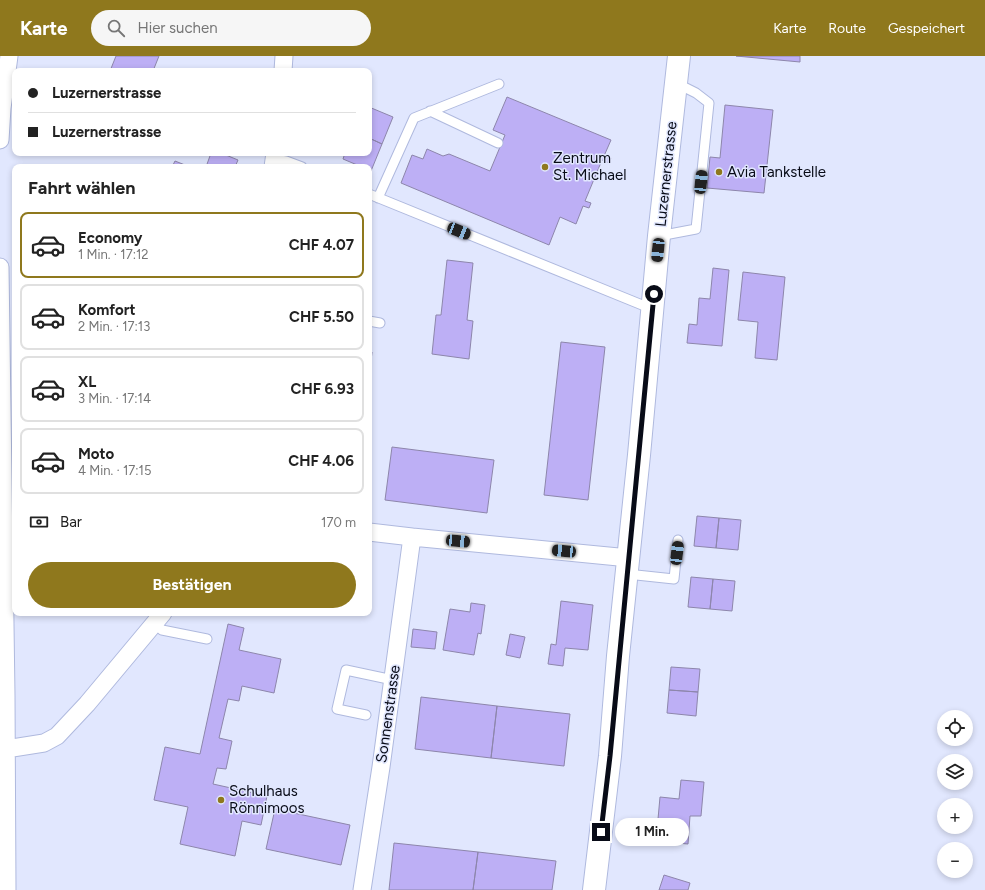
<!DOCTYPE html>
<html lang="de">
<meta charset="utf-8">
<style>
:root{--surface:#fff;--page:#f6f6f6;--text:#222;--muted:#767676;--line:#e0e0e0;--accent:#8f781d}
body{margin:0;font-family:Figtree,sans-serif;background:var(--page);color:var(--text);height:100vh;display:flex;flex-direction:column;font-size:15px;white-space:nowrap}
*{box-sizing:border-box;margin:0}
p{font-size:13px;color:var(--muted)}
.icon{flex:none;width:22px;height:22px;fill:none;stroke:currentColor;stroke-width:2;stroke-linecap:round;stroke-linejoin:round}
.map{position:relative;flex:1;overflow:hidden}
.sheet{position:absolute;left:12px;top:108px;width:360px;height:452px;display:flex;flex-direction:column;background:var(--surface);border-radius:8px;box-shadow:0 2px 6px #0003}
.sheet>*{flex:none}
.top-card{position:absolute;left:12px;top:12px;width:360px;height:88px;border-radius:8px;box-shadow:0 2px 6px #0003;display:grid;align-content:center;height:88px;padding:0 16px;background:var(--surface)}
.buttons{position:absolute;left:937px;top:654px;display:grid;gap:8px}
.buttons a{display:grid;place-items:center;width:36px;height:36px;border-radius:50%;background:var(--surface);box-shadow:0 2px 6px #0003;font-size:20px}
.end{position:absolute;width:18px;height:18px;margin:-9px;border:5px solid #080b17;background:#fff;box-shadow:0 0 0 2px #fff}
.from{border-radius:50%}
.bubble{position:absolute;height:28px;border-radius:14px;background:var(--surface);box-shadow:0 2px 6px #0003;font-size:13px;font-weight:700;line-height:28px;text-align:center}
.car{position:absolute;width:12px;height:24px;margin:-12px -6px;border-radius:5px;box-shadow:0 0 3px 1px #0007;background:linear-gradient(#222 24%,#8ab4d8 0 40%,#222 0 76%,#8ab4d8 0 86%,#222 0)}
.top-card b{display:flex;align-items:center;gap:14px;height:38px;font-size:15px}
.top-card b+b{border-top:1px solid var(--line)}
.top-card i{width:10px;height:10px;background:var(--text)}
ul{padding:0;list-style:none}
li{display:flex;align-items:center;gap:12px;height:66px;margin:0 8px 6px;padding:0 8px;border:2px solid var(--line);border-radius:8px}
li div{flex:1}
li b{display:block;font-size:15px}
li em{font-style:normal;font-weight:700}
li.active{border-color:var(--accent)}
li>.icon{width:36px;height:36px;stroke-width:1.5}
h2{padding:0 16px;font-size:18px;line-height:48px}
.pay{display:flex;align-items:center;gap:10px;height:44px;padding:0 16px;font-size:15px}
.pay p{margin-inline-start:auto}
.cta{display:flex;gap:8px;margin-top:auto;padding:8px 16px}
.cta a{flex:1;height:46px;border-radius:24px;background:var(--accent);color:#fff;font-size:16px;font-weight:700;line-height:46px;text-align:center}
header{display:flex;align-items:center;gap:24px;box-sizing:border-box;height:56px;padding:0 20px;background:var(--accent);color:#fff}
header strong{font-size:19px}
nav{display:flex;gap:22px;margin-inline-start:auto;font-size:14px}
.search{width:280px;height:36px;background:var(--page);display:flex;align-items:center;gap:10px;box-sizing:border-box;padding:0 14px;border-radius:22px;color:var(--muted);font-size:15px}
.map>svg:first-child{display:block}
.building{fill:#bdaff5;stroke:#8d86ab}
.lines{fill:none;stroke-linecap:round;stroke-linejoin:round}
.lane-casing{stroke:#afb9de;stroke-width:11}
.street-casing{stroke:#afb9de;stroke-width:19}
.secondary-casing{stroke:#afb9de;stroke-width:24}
.lane{stroke:#fff;stroke-width:9}
.street{stroke:#fff;stroke-width:17}
.secondary{stroke:#fff;stroke-width:22}
.route{stroke:#080b17;stroke-width:5}
.poi-dot{fill:#8f781d;stroke:#e1e7fe;stroke-width:1.5}
.labels{text-anchor:middle;stroke-width:3;stroke-linejoin:round;paint-order:stroke}
.poi-label{font-size:15px;fill:#080b17;stroke:#e1e7fe;text-anchor:start}
.street-label{font-size:15px;fill:#080b17;stroke:#e1e7fe}
</style>
<header>
<strong>Karte</strong>
<div class="search"><svg class="icon" aria-label="search" viewBox="0 0 24 24"><circle cx="10" cy="10" r="6"/><path d="M15 15l6 6"/></svg>Hier suchen</div>
<nav><a>Karte</a><a>Route</a><a>Gespeichert</a></nav>
</header>
<div class="map">
<svg width="985" height="834" viewBox="0 0 985 834">
<rect width="100%" height="100%" fill="#e1e7fe"/>
<path class="building" d="M116,0H159L153,15H110Z
M736,0H800V6Z
M507,41L611,84L604,100L611,102L609,107L602,104L585,145L591,147L589,152L583,150L576,168L560,161L549,189L401,127L412,99L423,103L427,93L443,100L449,98L490,115L505,79L493,74Z
M725,49L773,54L764,137L707,132L710,101L720,102Z
M369,51L393,61L382,88L369,82Z
M369,82L382,88L371,115L369,114V111H362L343,103L345,97H369Z
M211,97H221L238,104L235,111H206Z
M175,105L190,111H172Z
M447,204L473,207L467,264L473,265L469,303L432,298L436,259H441Z
M713,212L729,214L722,290L687,287L689,268L697,269L699,242L710,243Z
M743,216L785,221L777,304L755,302L758,266L738,264Z
M561,286L605,291L588,444L544,439Z
M369,296H372L369,323Z
M392,391L494,404L487,457L385,444Z
M697,460L719,462L716,492L694,490Z
M719,462L741,464L738,494L716,492Z
M691,521L713,523L710,553L688,551Z
M713,523L735,525L732,555L710,553Z
M561,545L593,549L588,594L565,592L563,610L548,608L551,588L556,589Z
M471,547L485,549L481,578L478,577L474,599L443,594L450,553L470,556Z
M228,568L244,572L239,594L281,603L274,637L242,630L239,645L228,643L219,682L232,685L226,713L217,712L213,728L267,740L261,769L242,765L235,800L180,788L188,751L154,744L165,691L200,698Z
M413,573L437,576L435,593L411,591Z
M510,578L525,581L520,602L506,599Z
M671,611L700,613L698,636L669,634Z
M669,634L698,636L696,660L667,657Z
M421,641L497,650L491,702L415,693Z
M497,650L570,658L564,710L491,702Z
M681,724L704,726L701,760H690L688,788L656,785L660,741L679,743Z
M275,753L350,769L341,809L266,793Z
M394,787L478,796L473,834H389Z
M478,796L556,805L552,834H473Z
M664,819L690,827L688,834H659Z"/>
<g class="lines">
<g class="lane-casing">
<path id="lane" d="M430,55L498,87
M274,103L286,105L302,111
M369,138L652,253
M378,142L414,62L499,28
M659,180L696,173L709,47L696,37L676,27
M369,265L380,267
M627,518L674,523L678,484
M154,567L162,574L207,583
M366,659L337,653L346,614L393,624"/>
</g>
<g class="street-casing">
<path id="street" d="M283,15L284,0
M0,84L2,52L9,0
M273,111L275,97
M0,211L6,639L7,834
M369,476L412,481L629,502
M6,693L44,687L57,680L87,648L163,557
M362,834L381,711L412,481"/>
</g>
<g class="secondary-casing">
<path id="secondary" d="M594,834L610,700L618,600L639,399L659,180L679,0"/>
</g>
<use href="#lane" class="lane"/>
<use href="#street" class="street"/>
<use href="#secondary" class="secondary"/>
</g>
<g class="lines">
<path class="route" d="M601,776L610,700L654,238"/>
</g>
<g class="poi-dot">
<circle cx="545" cy="111" r="4"/>
<circle cx="719" cy="116" r="4"/>
<circle cx="221" cy="744" r="4"/>
</g>
<g class="labels">
<g class="poi-label">
<text x="553" y="107">Zentrum<tspan x="553" dy="17">St. Michael</tspan></text>
<text x="727" y="121">Avia Tankstelle</text>
<text x="229" y="740">Schulhaus<tspan x="229" dy="17">Rönnimoos</tspan></text>
</g>
<g class="street-label">
<text transform="translate(666 118) rotate(-84)" y="5">Luzernerstrasse</text>
<text transform="translate(388 658) rotate(-82)" y="5">Sonnenstrasse</text>
</g>
</g>
</svg>
<div class="buttons">
<a><svg class="icon" aria-label="locate" viewBox="0 0 24 24"><circle cx="12" cy="12" r="6"/><path d="M12 2v4M12 18v4M2 12h4M18 12h4"/></svg></a>
<a><svg class="icon" aria-label="layers" viewBox="0 0 24 24"><path d="M12 4l9 5-9 5-9-5zM3 14l9 5 9-5"/></svg></a>
<a>+</a>
<a>−</a>
</div>
<i class="end from" style="left:654px;top:238px"></i>
<i class="end" style="left:601px;top:776px"></i>
<div class="bubble" style="left:615px;top:762px;width:74px">1 Min.</div>
<i class="car" style="left:701px;top:126px;rotate:6deg"></i>
<i class="car" style="left:459px;top:175px;rotate:112deg"></i>
<i class="car" style="left:658px;top:194px;rotate:186deg"></i>
<i class="car" style="left:458px;top:485px;rotate:95deg"></i>
<i class="car" style="left:564px;top:495px;rotate:275deg"></i>
<i class="car" style="left:677px;top:497px;rotate:7deg"></i>
<div class="top-card">
<b><i class="from"></i>Luzernerstrasse</b>
<b><i></i>Luzernerstrasse</b>
</div>
<section class="sheet">
<h2>Fahrt wählen</h2>
<ul>
<li class="active"><svg class="icon" aria-label="car" viewBox="0 0 24 24"><path d="M5 17H2v-5l4-1 3-4h7l3 4 3 1v5h-3M9 17h6M6 11h13"/><circle cx="7" cy="17" r="2"/><circle cx="17" cy="17" r="2"/></svg><div><b>Economy</b><p>1 Min. · 17:12</p></div><em>CHF 4.07</em></li>
<li><svg class="icon" aria-label="car" viewBox="0 0 24 24"><path d="M5 17H2v-5l4-1 3-4h7l3 4 3 1v5h-3M9 17h6M6 11h13"/><circle cx="7" cy="17" r="2"/><circle cx="17" cy="17" r="2"/></svg><div><b>Komfort</b><p>2 Min. · 17:13</p></div><em>CHF 5.50</em></li>
<li><svg class="icon" aria-label="car" viewBox="0 0 24 24"><path d="M5 17H2v-5l4-1 3-4h7l3 4 3 1v5h-3M9 17h6M6 11h13"/><circle cx="7" cy="17" r="2"/><circle cx="17" cy="17" r="2"/></svg><div><b>XL</b><p>3 Min. · 17:14</p></div><em>CHF 6.93</em></li>
<li><svg class="icon" aria-label="car" viewBox="0 0 24 24"><path d="M5 17H2v-5l4-1 3-4h7l3 4 3 1v5h-3M9 17h6M6 11h13"/><circle cx="7" cy="17" r="2"/><circle cx="17" cy="17" r="2"/></svg><div><b>Moto</b><p>4 Min. · 17:15</p></div><em>CHF 4.06</em></li>
</ul>
<div class="pay"><svg class="icon" aria-label="cash" viewBox="0 0 24 24"><path d="M3 7h18v10H3z"/><circle cx="12" cy="12" r="2"/></svg>Bar<p>170 m</p></div>
<div class="cta"><a>Bestätigen</a></div>
</section>
</div>
